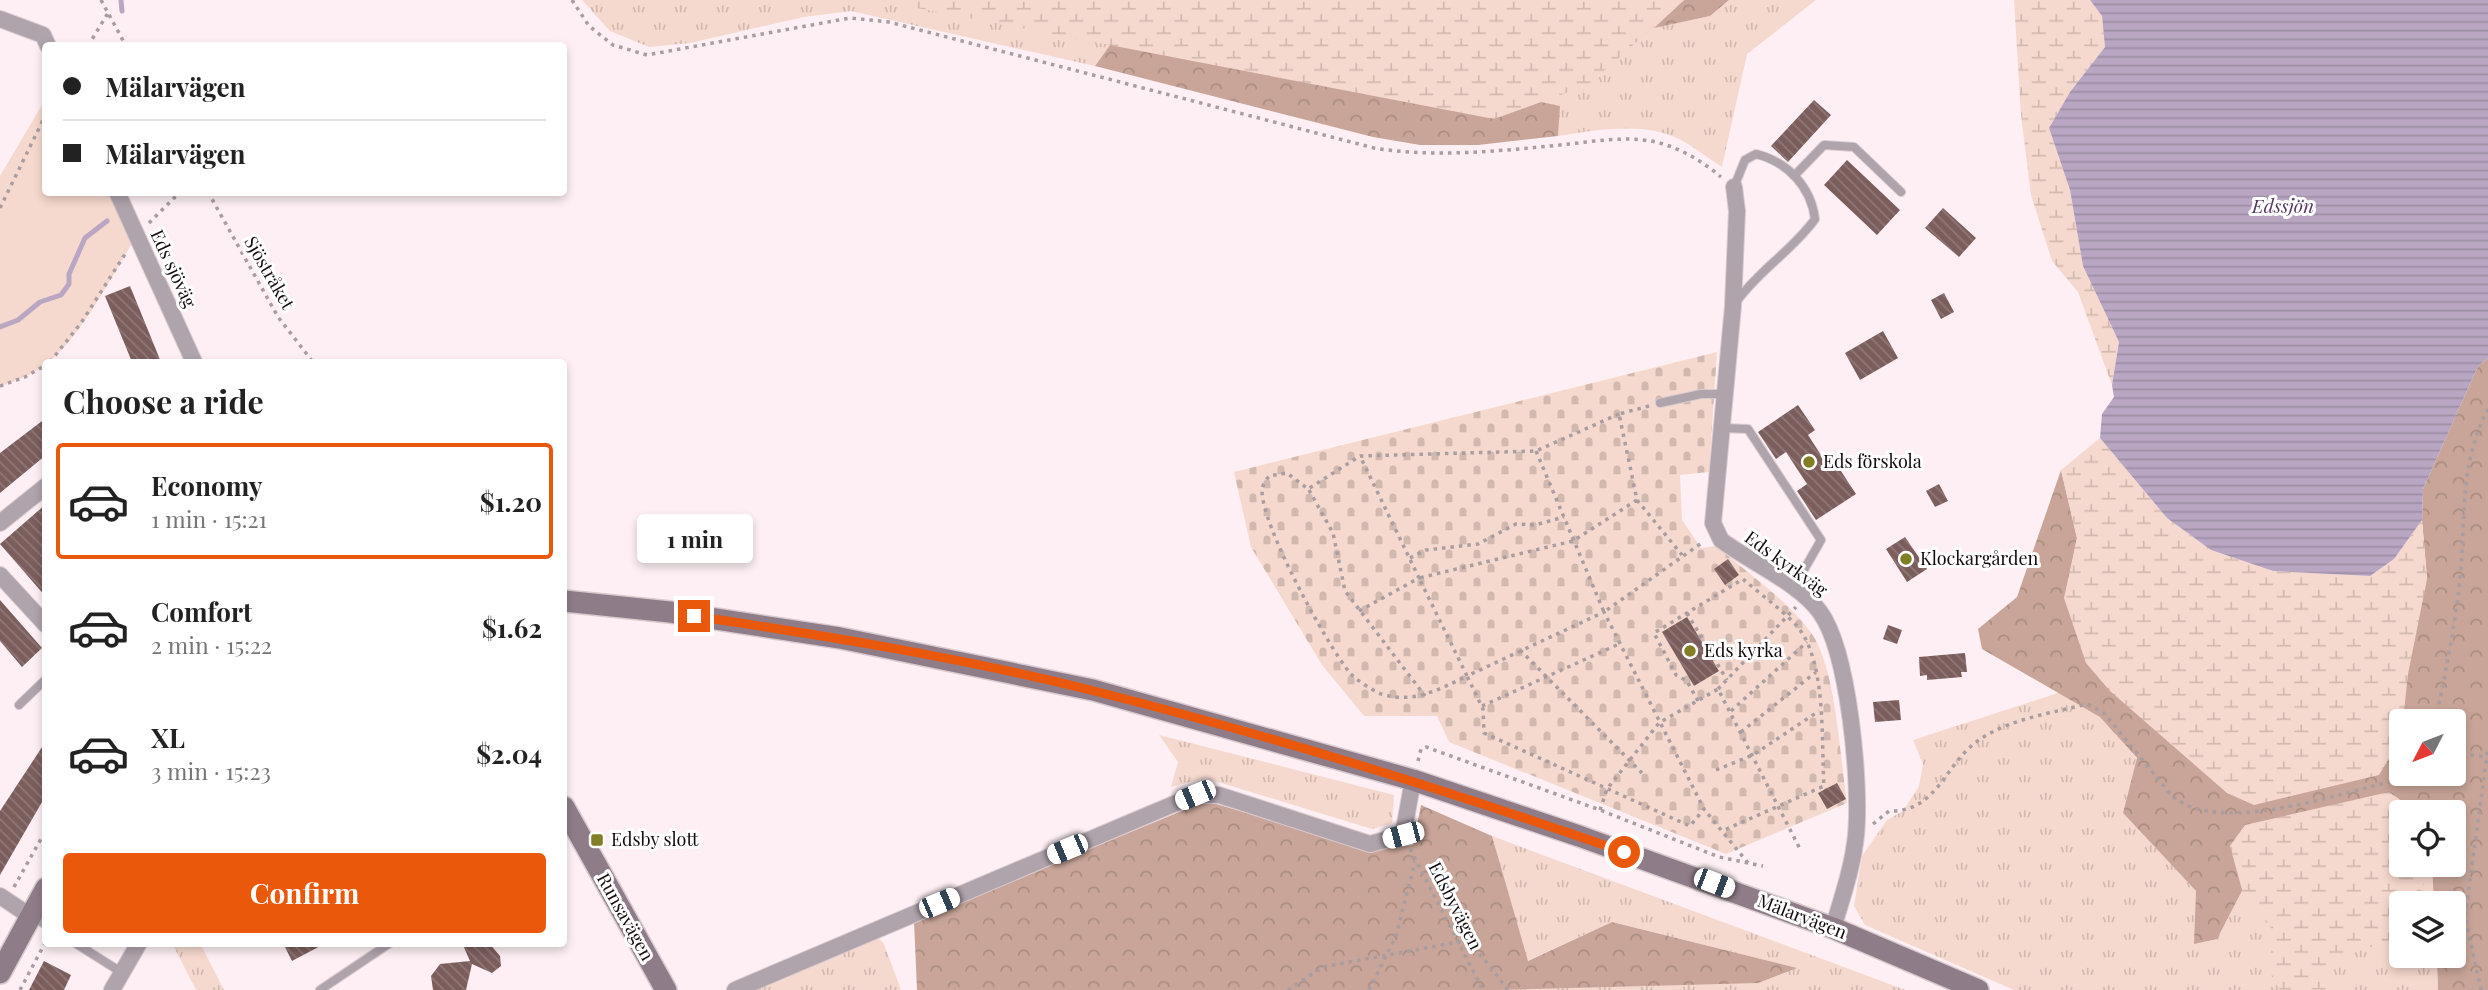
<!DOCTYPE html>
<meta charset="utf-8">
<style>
:root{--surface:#fff;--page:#f6f6f6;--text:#222;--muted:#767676;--line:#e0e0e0;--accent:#ea580c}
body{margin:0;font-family:"Playfair Display",serif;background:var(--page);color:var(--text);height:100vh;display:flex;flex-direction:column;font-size:26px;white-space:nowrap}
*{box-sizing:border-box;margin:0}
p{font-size:23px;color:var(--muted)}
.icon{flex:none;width:38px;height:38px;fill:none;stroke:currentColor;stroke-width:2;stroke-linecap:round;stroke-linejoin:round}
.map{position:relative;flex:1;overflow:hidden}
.sheet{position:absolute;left:42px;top:359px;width:525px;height:588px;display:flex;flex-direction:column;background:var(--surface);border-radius:7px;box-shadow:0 4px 10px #0003}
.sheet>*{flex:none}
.top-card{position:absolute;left:42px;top:42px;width:525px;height:154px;border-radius:7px;box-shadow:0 4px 10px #0003;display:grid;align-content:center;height:154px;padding:0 21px;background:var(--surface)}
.needle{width:46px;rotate:228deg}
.tools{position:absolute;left:2389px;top:709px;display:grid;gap:14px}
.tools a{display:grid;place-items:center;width:77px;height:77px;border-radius:7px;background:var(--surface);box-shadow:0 4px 10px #0003;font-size:35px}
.end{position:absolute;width:32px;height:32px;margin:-16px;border:9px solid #ea580c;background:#fff;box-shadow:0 0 0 4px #fff}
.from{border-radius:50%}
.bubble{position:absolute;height:49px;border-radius:7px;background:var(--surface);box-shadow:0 4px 10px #0003;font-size:23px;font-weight:700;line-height:49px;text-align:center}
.car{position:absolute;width:21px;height:42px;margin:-21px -10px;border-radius:9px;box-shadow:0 0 5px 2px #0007;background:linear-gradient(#fff 24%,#345 0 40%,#fff 0 76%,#345 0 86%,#fff 0)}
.top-card b{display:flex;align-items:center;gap:24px;height:66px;font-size:26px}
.top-card b+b{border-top:2px solid var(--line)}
.top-card i{width:18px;height:18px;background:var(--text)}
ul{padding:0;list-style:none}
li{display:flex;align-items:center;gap:21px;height:116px;margin:0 14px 10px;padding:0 7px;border:4px solid transparent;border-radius:7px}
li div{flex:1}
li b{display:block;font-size:26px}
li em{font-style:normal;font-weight:700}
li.selected{border-color:var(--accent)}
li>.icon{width:63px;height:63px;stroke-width:1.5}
h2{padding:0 21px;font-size:32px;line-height:84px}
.primary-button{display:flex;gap:14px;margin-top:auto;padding:14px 21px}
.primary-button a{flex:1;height:80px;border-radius:7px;background:var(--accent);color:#fff;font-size:28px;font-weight:700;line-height:80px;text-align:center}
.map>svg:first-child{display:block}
.grass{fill:url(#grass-tufts)}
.forest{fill:url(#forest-crowns);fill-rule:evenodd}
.wetland{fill:url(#wetland-marsh)}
.cemetery{fill:url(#cemetery-stones)}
.park{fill:#f6d9ce}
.water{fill:url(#water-rules)}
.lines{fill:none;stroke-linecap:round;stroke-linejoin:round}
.stream{stroke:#b9a6c2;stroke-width:5}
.building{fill:url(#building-back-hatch)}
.lane-casing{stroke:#d8cace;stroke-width:10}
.street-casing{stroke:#d8cace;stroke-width:18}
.secondary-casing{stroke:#d8cace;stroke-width:24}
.path{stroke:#a99da0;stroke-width:3.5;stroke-dasharray:3.5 5;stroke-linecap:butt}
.lane{stroke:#afa3ac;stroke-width:8}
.street{stroke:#afa3ac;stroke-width:16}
.secondary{stroke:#8e7d89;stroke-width:21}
.route{stroke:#ea580c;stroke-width:9}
.poi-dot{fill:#817e26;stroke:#fff;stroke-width:2.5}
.labels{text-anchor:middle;stroke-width:6;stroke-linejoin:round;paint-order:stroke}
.street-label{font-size:18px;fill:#150a0d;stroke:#fff}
.poi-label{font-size:18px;fill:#150a0d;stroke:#fff;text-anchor:start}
.water-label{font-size:19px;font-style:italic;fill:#543861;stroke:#fff}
</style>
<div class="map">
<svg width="2488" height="990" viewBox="0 0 2488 990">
<defs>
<pattern id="grass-tufts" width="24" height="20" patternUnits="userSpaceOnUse" patternTransform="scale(1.75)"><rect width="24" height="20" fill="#f6d9ce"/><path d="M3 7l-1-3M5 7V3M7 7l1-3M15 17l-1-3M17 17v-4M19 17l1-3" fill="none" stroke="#d2b9b0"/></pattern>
<pattern id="forest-crowns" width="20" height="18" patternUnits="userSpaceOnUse" patternTransform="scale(1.75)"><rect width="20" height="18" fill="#c8a598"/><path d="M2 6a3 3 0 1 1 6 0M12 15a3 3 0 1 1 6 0" fill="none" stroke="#ab8d82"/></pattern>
<pattern id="wetland-marsh" width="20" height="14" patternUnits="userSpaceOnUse" patternTransform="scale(1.75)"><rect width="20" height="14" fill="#f6d9ce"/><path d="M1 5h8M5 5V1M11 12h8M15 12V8" fill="none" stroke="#d2b9b0"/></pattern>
<pattern id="cemetery-stones" width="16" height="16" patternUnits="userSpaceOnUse" patternTransform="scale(1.75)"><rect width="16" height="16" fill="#f6d9ce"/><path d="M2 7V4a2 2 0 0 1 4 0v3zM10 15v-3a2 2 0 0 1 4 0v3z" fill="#d2b9b0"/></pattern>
<pattern id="water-rules" width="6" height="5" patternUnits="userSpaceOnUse" patternTransform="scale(1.75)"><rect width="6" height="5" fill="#b9a6c2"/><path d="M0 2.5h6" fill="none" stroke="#9e8ea6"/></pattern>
<pattern id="building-back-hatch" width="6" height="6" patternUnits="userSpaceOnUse" patternTransform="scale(1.75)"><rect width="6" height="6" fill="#7b5d5c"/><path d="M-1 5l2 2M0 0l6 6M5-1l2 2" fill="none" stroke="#8e7877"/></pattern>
</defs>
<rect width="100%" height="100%" fill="#fdeff3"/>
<path class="grass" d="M582,0H1684L1655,27L1710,16L1729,0H1816L1747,54L1722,167C1709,159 1696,148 1681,140C1644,121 1597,130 1558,136L1559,106L1118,34L1095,66L851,11L804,17L690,43L649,47L610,31Z
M2061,692L2101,717L2137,759L2123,813L2196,891C2272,876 2353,864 2432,865L2434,903H2401V956H2437L2438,990H2014L1865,925L1854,906L1862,856L1887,820L1903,811L1919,786L1923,764L1913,740Z
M1159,735L1394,795L1392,823L1372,829L1205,778L1171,787L1178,762Z
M1492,836L1892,985L1906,990H1498L1796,968L1612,922L1527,961Z
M878,937L884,944L901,990H748Z
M172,943H200L224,990H196Z"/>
<path class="forest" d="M1684,0H1729L1710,16L1654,28Z
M1118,34L1502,94L1560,106L1558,136L1478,145H1420L1373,137L1095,66Z
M2488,358V990H2438L2437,956H2454V903H2434L2432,865L2454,864V812H2401L2247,881L2217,939L2194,944L2196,891L2123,813L2137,758L2100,717L1982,649L1978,629L2017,597L2061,470L2077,538L2065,598L2427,579L2422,520L2423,489L2478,366ZM2401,721H2454V774H2401Z
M1206,801L1371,849L1413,845L1421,805L1492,836L1528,961L1612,922L1797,968L1758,983L1498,990H917L914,921Z"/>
<path class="wetland" d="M875,0H1684L1588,85L1494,119Z
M2014,0H2090L2102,16L2105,47L2070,92L2049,128L2070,190L2083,266L2119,342L2112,385L2078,292L2052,261L2031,195L2021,115Z
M2100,438L2167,518L2211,550L2273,571L2370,576L2394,559L2422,520L2427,579L2408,674L2401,739L2379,775L2254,805L2227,793L2110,691L2086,663L2064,598L2077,538L2061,470Z
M2389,792L2415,810L2401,812V864L2423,865L2425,880L2417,903H2401V937L2347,955L2328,973V990H2280L2271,975V928L2244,897L2230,846L2245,825Z"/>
<path class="cemetery" d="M1717,352L1709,472L1680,475L1682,520L1701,548L1716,546C1747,573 1788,600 1812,634C1836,669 1840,758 1847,803L1726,854L1449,742L1437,716H1364L1322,665L1251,547L1234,472Z"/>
<path class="park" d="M45,100L46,192L112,193L136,237C110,278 82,337 45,365C31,375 16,381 0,386V176Z"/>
<path class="water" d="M2090,0H2488V358L2478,366L2423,489L2422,520L2394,559L2370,576L2273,571L2211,550L2167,518L2100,438L2102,414L2114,397L2112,385L2119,342L2083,266L2070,190L2049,128L2070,92L2105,47L2102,16Z"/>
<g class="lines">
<path class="stream" d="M121,0L122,11
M0,327L18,320L40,302L61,295L69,284V274L85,238L107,221"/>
</g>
<path class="building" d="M1814,100L1831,115L1788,162L1771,146Z
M1847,160L1900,210L1877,235L1824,185Z
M1943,208L1976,238L1959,257L1925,228Z
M130,286L161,362H132L105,296Z
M1944,293L1954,312L1941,319L1931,300Z
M1883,331L1898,358L1860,380L1845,353Z
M1798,405L1815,430L1808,435L1830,469L1837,465L1856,494L1816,520L1797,491L1807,484L1786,452L1776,459L1758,432Z
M46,418V455L0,493V453Z
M1939,484L1948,501L1935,507L1926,491Z
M46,504V597L0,544Z
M1905,537L1927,569L1907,582L1886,549Z
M1728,559L1739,575L1725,585L1714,569Z
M0,600L42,648L22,667L0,641Z
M1687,617L1719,671L1694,686L1662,632Z
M1888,625L1902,630L1897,644L1883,639Z
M1965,653L1967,672H1961L1962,677L1927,680V675L1920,676L1919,657Z
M1899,700L1901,720L1875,722L1873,702Z
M46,741V795L0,875V811Z
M1837,783L1846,799L1827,809L1818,793Z
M283,943H326L292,961Z
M462,943H489L500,956L501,966L492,973L472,964L466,990H433L431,976L440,964L470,961Z
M44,961L71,975L64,990H29Z"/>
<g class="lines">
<g class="lane-casing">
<path id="lane" d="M1794,176L1824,145L1854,147L1901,192
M1734,187L1745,160L1756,154C1788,162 1811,187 1815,219C1793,250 1759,270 1737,301
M1660,403L1701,394H1725
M1723,428L1748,429L1821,540L1793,589
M19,705L46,679
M33,917L46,925
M75,943L121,972
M320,990L390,943"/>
</g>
<g class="street-casing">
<path id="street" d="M0,19L43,35L48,46
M1734,187L1737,211L1733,306L1713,523L1721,540C1750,562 1799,583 1820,612C1849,652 1861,785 1856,835C1853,866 1842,898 1833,928
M117,192L194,362
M0,523L46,486
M0,575L46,625
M0,896L30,916
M112,990L139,943
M735,990L1195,795H1219L1370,844L1403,835L1413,780"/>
</g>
<g class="secondary-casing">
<path id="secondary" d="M564,601L670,612L840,638L1093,690L1413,780L1579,836L1833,928L1978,990
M564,807L666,990
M0,973L46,888"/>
</g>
<path class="path" d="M101,0L126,46
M572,0L589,26L613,45L647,55L850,18L889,22L1374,148C1437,158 1498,151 1560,145C1590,142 1621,136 1651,141C1677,146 1701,160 1721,177
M88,46L108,13
M208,192L278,317L313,362
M0,208L46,114
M149,223L180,192
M50,362L81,323L127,251
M0,386L25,377L46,365
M1649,406L1619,414L1637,500L1682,555
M1619,414L1536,451L1360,456L1308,489L1287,473L1269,476C1266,480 1262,486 1262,490C1261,525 1327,645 1350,673C1356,680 1372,690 1381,694C1413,704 1438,690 1467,676L1483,709L1484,733L1690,826L1704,809L1748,863
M1536,451L1604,612L1703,542
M1309,490L1333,533L1345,591L1425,696
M1637,500L1573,541L1419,578L1467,676L1604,612L1704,809
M1410,558L1426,550L1478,544L1516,524L1535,525L1564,517
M1359,611L1419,578L1360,456
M1687,613L1727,680
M1520,650L1642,773
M1718,689L1796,607
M1698,701L1687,681L1676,675L1654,633L1743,579C1760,594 1780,608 1796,625C1827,659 1821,741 1824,786L1722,831
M1482,706L1619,644
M1731,711L1807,642
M2436,721C2444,677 2454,632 2459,588C2467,524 2457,468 2488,409
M1741,732L1816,672
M2454,759L2470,755L2486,757
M1418,761L1421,749L1426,747L1600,810L1719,857L1763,866
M1716,770L1753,755L1819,711
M1600,810L1607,789L1659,723L1718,689L1800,849
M1873,824L1889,811C1938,812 1944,764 1979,740C2009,719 2052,713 2087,704L2103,712L2173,797C2221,835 2337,794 2393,781L2401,773
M1410,849L1483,990
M14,887L46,830
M20,990L46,941
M1288,990L1323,967L1458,942C1477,943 1496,976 1508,990
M1369,990L1396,936L1415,862
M2481,990L2465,917L2488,748"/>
<use href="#lane" class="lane"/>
<use href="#street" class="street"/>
<use href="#secondary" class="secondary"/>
</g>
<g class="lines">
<path class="route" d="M694,616C828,636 963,658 1094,691C1273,736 1450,791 1624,852"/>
</g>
<g class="poi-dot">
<circle cx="1809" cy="462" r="7"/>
<circle cx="1906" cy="559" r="7"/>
<circle cx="1690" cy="651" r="7"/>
<rect x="590" y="833" width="14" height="14" rx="3.5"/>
</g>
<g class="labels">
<g class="street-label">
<text transform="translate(173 269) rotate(65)" y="6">Eds sjöväg</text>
<text transform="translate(269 273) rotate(60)" y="6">Sjöstråket</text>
<text transform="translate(1786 564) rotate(36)" y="6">Eds kyrkväg</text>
<text transform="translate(1455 906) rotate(63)" y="6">Edsbyvägen</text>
<text transform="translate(625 917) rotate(61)" y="6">Runsavägen</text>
<text transform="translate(1802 917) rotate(21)" y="6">Mälarvägen</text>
</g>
<g class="poi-label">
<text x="1823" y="468">Eds förskola</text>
<text x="1920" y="565">Klockargården</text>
<text x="1704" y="657">Eds kyrka</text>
<text x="611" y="846">Edsby slott</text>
</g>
<g class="water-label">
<text x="2283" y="213">Edssjön</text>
</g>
</g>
</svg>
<div class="tools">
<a><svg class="needle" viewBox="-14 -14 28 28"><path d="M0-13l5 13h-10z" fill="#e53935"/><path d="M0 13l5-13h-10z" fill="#767676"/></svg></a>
<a><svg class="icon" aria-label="locate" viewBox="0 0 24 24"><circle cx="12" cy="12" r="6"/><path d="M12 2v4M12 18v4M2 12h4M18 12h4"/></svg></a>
<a><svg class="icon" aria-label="layers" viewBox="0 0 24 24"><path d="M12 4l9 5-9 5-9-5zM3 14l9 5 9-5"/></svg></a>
</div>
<i class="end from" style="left:1624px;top:852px"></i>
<i class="end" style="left:694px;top:616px"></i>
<div class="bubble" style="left:637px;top:514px;width:116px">1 min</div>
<i class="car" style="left:1195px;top:795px;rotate:247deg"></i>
<i class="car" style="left:1403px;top:835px;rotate:255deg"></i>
<i class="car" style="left:1067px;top:849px;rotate:247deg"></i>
<i class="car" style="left:1714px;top:883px;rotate:111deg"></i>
<i class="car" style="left:939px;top:903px;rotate:67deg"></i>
<div class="top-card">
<b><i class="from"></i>Mälarvägen</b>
<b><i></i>Mälarvägen</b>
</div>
<section class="sheet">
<h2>Choose a ride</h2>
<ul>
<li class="selected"><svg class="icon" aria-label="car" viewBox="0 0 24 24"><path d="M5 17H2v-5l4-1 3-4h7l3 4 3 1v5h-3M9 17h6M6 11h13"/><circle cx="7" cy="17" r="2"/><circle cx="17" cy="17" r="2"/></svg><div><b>Economy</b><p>1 min · 15:21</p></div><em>$1.20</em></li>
<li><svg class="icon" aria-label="car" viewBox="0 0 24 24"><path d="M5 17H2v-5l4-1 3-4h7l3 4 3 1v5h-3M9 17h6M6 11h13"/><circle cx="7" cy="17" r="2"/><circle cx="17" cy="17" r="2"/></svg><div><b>Comfort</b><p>2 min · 15:22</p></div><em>$1.62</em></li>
<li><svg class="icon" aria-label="car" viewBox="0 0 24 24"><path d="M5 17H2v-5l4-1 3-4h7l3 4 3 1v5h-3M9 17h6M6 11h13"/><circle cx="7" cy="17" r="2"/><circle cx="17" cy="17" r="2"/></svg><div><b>XL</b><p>3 min · 15:23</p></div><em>$2.04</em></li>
</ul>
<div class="primary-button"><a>Confirm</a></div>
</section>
</div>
